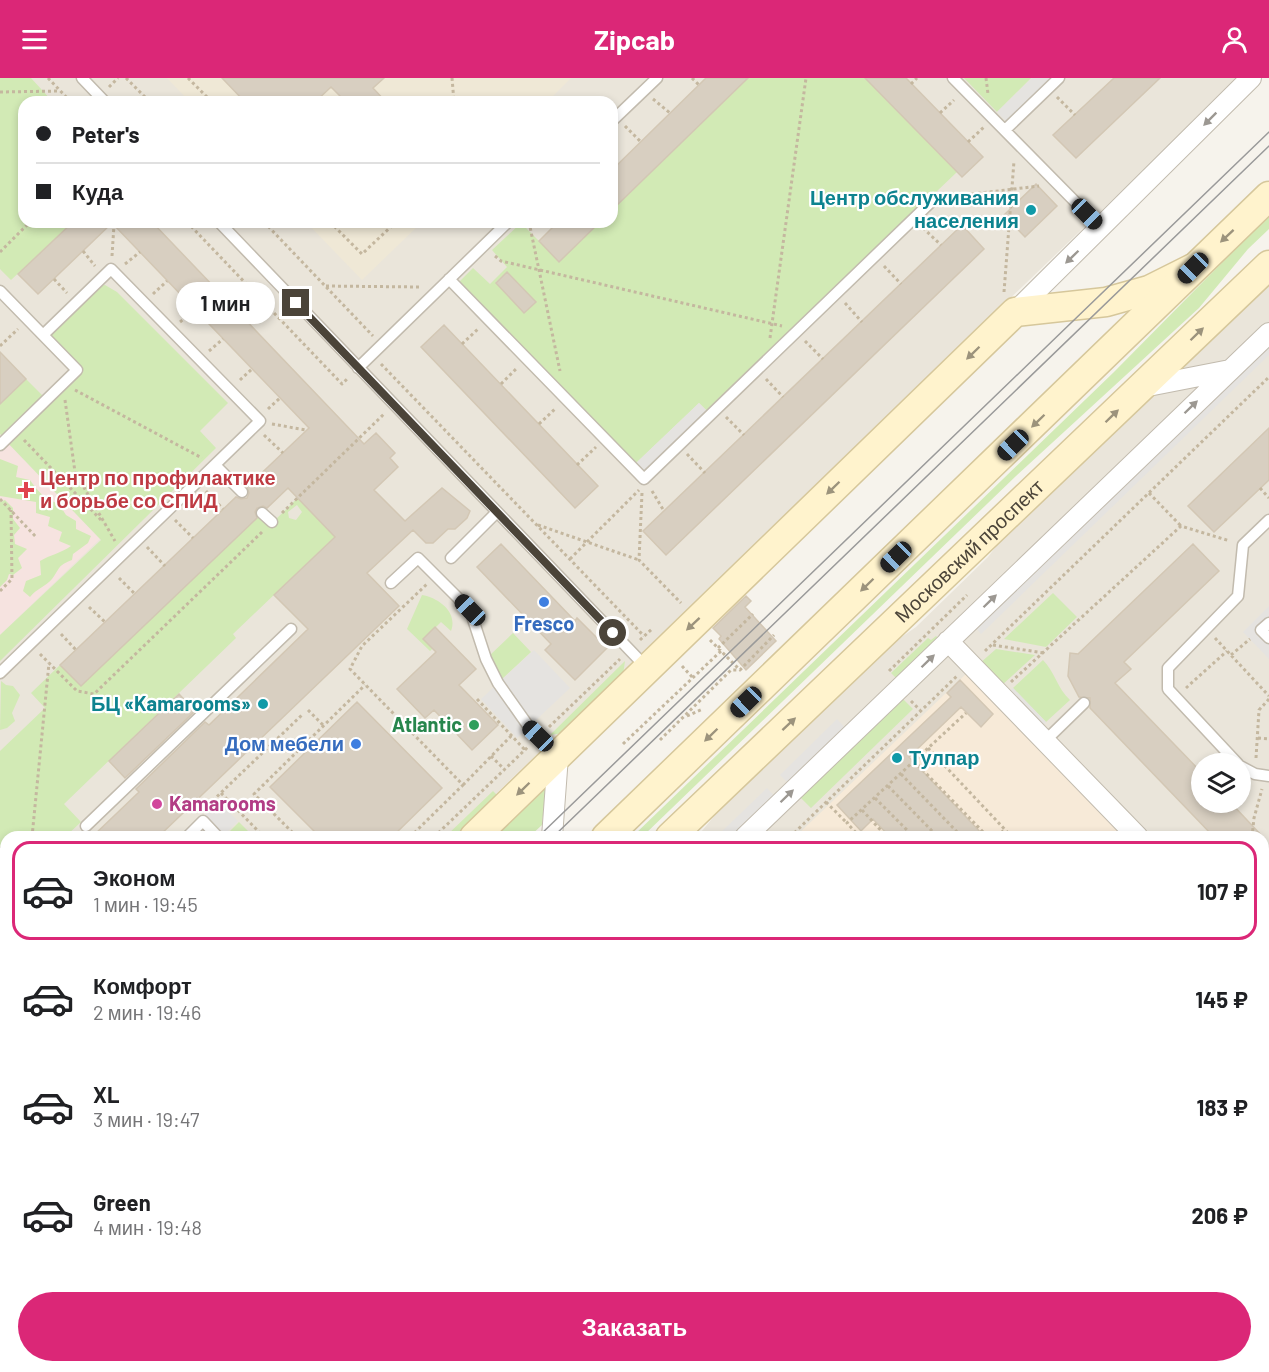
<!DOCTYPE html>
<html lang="ru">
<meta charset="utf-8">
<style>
:root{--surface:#fff;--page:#f6f6f6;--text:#202124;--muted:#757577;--line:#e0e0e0;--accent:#db2777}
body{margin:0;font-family:Barlow,sans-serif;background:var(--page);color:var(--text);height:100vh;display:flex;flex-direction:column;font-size:22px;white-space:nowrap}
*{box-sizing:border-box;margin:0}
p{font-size:20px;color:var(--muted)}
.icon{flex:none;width:33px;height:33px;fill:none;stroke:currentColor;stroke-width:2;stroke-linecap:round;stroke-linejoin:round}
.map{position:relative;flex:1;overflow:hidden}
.drawer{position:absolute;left:0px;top:753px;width:1269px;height:542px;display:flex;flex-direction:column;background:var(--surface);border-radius:18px 18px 0 0;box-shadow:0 3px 9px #0003}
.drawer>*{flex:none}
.hud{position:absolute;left:18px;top:18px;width:600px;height:132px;border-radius:18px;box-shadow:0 3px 9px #0003;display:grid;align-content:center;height:132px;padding:0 18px;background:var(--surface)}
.tools{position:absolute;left:1191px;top:675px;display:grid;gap:12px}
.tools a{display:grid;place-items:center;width:60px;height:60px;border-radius:50%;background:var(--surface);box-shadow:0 3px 9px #0003;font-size:30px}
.end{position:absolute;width:27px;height:27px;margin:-14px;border:8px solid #4b4439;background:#fff;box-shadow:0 0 0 3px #fff}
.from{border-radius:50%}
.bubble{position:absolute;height:42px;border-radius:21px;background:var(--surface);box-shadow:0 3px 9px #0003;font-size:20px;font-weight:700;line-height:42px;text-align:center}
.car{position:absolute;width:18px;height:36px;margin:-18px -9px;border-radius:8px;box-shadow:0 0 4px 2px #0007;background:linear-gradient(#222 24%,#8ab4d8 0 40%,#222 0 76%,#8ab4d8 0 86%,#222 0)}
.hud b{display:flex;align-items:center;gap:21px;height:57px;font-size:22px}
.hud b+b{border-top:2px solid var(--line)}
.hud i{width:15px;height:15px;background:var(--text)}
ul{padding:10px 0 0;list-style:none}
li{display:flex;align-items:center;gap:18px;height:99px;margin:0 12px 9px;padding:0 6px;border:3px solid transparent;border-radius:18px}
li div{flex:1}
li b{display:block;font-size:22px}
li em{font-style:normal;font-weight:700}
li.active{border-color:var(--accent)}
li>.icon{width:54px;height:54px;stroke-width:1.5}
.cta{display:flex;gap:12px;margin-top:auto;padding:12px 18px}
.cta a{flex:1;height:69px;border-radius:36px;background:var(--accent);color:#fff;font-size:24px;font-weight:700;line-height:69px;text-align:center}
header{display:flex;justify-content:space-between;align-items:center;height:78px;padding:0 18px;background:var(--accent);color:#fff;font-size:27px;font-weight:700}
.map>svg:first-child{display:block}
.residential{fill:#eae5da;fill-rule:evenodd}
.commercial{fill:#f7ead8}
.education{fill:#efe8d6}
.medical{fill:#f6e3e0}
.green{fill:#d2eab5;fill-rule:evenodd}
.parking{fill:#e5e3e0}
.building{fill:#d8cfc1;stroke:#d3c7b4;stroke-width:1.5}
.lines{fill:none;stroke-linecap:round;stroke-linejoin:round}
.lane-casing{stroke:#c2bbae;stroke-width:13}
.street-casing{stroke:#c2bbae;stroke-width:22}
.secondary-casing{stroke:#d6c79b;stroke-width:31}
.path{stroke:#c4b79f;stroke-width:3;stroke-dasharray:3 3;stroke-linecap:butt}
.lane{stroke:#fff;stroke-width:10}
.street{stroke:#fff;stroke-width:20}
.secondary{stroke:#fff3cd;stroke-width:28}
.tram{stroke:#9a9a9a;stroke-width:1.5}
.secondary-bridge-casing{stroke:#d6c79b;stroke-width:31;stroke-linecap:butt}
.path-bridge{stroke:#c4b79f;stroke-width:3;stroke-dasharray:3 3;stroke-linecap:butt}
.secondary-bridge{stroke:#fff3cd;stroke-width:28}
.oneway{fill:#9c9892}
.oneway2{fill:#9c937c}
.route{stroke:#4b4439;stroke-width:8}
.culture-dot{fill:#0f9aa8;stroke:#fff;stroke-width:2}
.health-dot{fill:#e0444e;stroke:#fff;stroke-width:2}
.shop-dot{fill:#3f7fe0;stroke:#fff;stroke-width:2}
.leisure-dot{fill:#2e9e5b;stroke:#fff;stroke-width:2}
.hotel-dot{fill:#d1479c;stroke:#fff;stroke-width:2}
.labels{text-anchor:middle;stroke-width:4.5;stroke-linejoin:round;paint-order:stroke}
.culture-label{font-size:20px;font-weight:bold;fill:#0d838f;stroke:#fff;text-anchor:end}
.health-label{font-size:20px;font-weight:bold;fill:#be3a42;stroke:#fff;text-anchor:start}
.street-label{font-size:20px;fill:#4b4439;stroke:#fff}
.shop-label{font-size:20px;font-weight:bold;fill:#366cbe;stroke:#fff}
.leisure-label{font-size:20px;font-weight:bold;fill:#27864d;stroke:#fff;text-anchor:end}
.hotel-label{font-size:20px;font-weight:bold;fill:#b23c85;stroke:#fff;text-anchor:start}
</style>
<header><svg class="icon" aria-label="menu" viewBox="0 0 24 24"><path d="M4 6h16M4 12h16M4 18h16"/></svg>Zipcab<svg class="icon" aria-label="person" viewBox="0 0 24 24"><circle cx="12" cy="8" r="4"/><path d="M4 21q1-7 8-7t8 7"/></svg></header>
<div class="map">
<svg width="1269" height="1294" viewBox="0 0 1269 1294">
<rect width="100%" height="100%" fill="#f6f3ec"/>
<path class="residential" d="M0,0H1239L451,759H6V1186L0,1191ZM24,24H612V144H24Z
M1269,203V1294H189L195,1288H1263V759H697L748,697L866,584L916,549L988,479L1026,430ZM1202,686H1240V724H1202Z"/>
<path class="commercial" d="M967,595L1123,759H795Z
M1263,919L1269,925V1270L1263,1276Z
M471,1289H503L497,1294H477Z
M1055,1289H1250L1244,1294H1060Z"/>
<path class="education" d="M167,0H571L547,24H190Z
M306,144H422L362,202Z
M575,1288H927V1289L921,1294H569Z"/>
<path class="medical" d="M0,357L100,461L0,557Z"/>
<path class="green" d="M0,0H31L53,24H24V144H73L11,202L0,191Z
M748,0H865L957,94L707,333L699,325L636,385L459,204L473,190L490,206L507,189L492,172L521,145L559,183L600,144H612V132ZM507,194L535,224L524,234L496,204Z
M964,0H1031L997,34Z
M1269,137V151L1248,171L1199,230L1016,398L642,759H632L1114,294Z
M105,207L117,214L228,325L200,353L216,370L0,583V557L101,462L6,363L79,292L50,258L99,208Z
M26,301L44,319L3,359L0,356V322L2,324Z
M0,381L18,388L16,399L30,402C38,414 45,421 59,426L66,437L76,443V451L91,458L88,465L73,476L72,482C57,488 61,489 52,501C46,508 36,511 30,519L23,513L26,503L41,497L40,483C50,477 61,475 71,468L59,463L62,454L48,448L50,439L36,435V424L0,418Z
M312,406L349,445L233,556L236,560L64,726L81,744L65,759H6V776L0,769V673L45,630L31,615L60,587L81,608L262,435L272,445ZM297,427L302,434L296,442L289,440L288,434Z
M5,422L13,430V441L20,450L14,457L15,466L27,471L18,480L22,490L13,497L9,496L7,502L0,509V424Z
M1053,515L1077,539L1046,569L1004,561Z
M422,517C439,520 458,534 451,553L441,544L424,561L433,570L430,573L407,551Z
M513,555L531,574L501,602L489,578Z
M936,558L941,563L899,603L891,595L928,560L931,562Z
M996,571L1035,577L1001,608L979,586Z
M1043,582C1055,594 1057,610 1070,622L1046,644L1013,610Z
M625,583L623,597L564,655L550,657Z
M1,603L6,607L13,608L20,617L12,635L15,643L7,650L0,652Z
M902,620L913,631L811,730L799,718Z
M547,695L542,747L529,759H481Z
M493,713L499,719L458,759H445Z
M239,744L254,759H236L230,753Z
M3,933C8,946 7,962 4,976L0,977V939Z
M0,979L6,981L4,997L6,1021H0Z
M6,1161V1192L0,1188V1167Z"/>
<path class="parking" d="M1032,0H1052L1007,44L997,34Z
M1269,261V277L981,556L973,547Z
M699,325L707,333L644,393L636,385Z
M1269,528V581L1243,554Z
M534,572L570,610L517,660L481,621Z
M1013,610L1046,644L1039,652L1005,617Z
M837,641L847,652L790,707L780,697Z
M767,710L776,720L736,759H716Z
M218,724L238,743L228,753L233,759H183Z"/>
<path class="building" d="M222,0H384L373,10L386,24H346L331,9L315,24H245Z
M706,0H748L612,132V92Z
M865,0H906L983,79L962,99Z
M1114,0H1160L1076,80L1053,57Z
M1036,106L1057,128L1025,159L1004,137Z
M73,144H152L364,366L376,355L395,375L390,380L398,389L374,412L405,443L442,410L470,433L467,440L455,451H448L433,465H426L413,452L367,495L399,528L158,759H92L139,714L136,711L205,644L209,647L308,551L274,517L335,459L288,410L267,430L263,428L257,430L255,434L257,440L81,608L60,587L236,419L241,421L247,420L249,415L247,409L309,350L112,145L38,216L18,196Z
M558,144H600L559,184L539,163Z
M962,147L984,171L666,477L643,453Z
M507,194L536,224L524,235L496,205Z
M444,247L598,408L575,430L421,269Z
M0,274L26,301L0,326Z
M1269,350V402L1214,454L1188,428Z
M501,466L575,543L577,540L607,570L575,602L545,572L551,566L477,489Z
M1193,466L1219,493L1124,584L1131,591L1115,605L1202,695V724H1230L1263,759H1214L1090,630V620L1079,619L1068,598L1070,575L1078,576Z
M746,518L751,523L745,529L776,563L746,592L719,561L721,558L713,550Z
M435,549L476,591L459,607L498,647L472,672L434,632L425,640L397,611L436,574L423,561Z
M960,602L993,636L981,649L961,629L909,679L985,759H890L873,741L861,753L837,727L951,619L947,615Z
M179,616L195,633L125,700L109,683Z
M357,624L442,710L392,759H320L270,709Z"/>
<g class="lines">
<g class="lane-casing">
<path id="lane" d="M82,0L105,24
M953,0L1101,150
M612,43L657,0
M1005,52L1059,0
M219,144L646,589
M449,201L644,401L934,121
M0,213L77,292L0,367
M358,290L508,144
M215,387L242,414
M262,435L272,444
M451,480L497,434
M391,505L418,480L470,532L486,581L498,605L529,649L557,678
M1269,545L1261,552L1269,560
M0,595L260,343L111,191L43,257
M1045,663L1084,625
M1238,686L1168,611V590L1238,518L1243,467L1269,442
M1240,688L1255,696L1269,698
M86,748L291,551
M187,759L203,743L218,759
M0,775L6,781
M1263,1164L1269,1158
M1263,1227L1269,1221
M1038,1288L1044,1294
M1168,1288V1294
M533,1294L538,1288
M1194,1294L1199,1288"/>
</g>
<g class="street-casing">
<path id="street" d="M1015,234L1251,0
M1143,309L1230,292
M948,563L1138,759
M552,759L558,678
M745,759L1269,255
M1263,887L1269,893"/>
</g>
<g class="secondary-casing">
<g id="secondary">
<path d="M474,759L1015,234L1106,224L1149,212L1193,190"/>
<path d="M606,759L1269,118"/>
<path id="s1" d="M670,759L1269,187"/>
<path d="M0,1213L6,1208"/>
<path d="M59,1294L65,1288"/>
<path d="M119,1294L124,1288"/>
<path d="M195,1294L201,1288"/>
</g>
</g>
<path class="path" d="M48,0L71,24
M126,0L150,24
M188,0L212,24
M452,0L454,24
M692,0L699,7
M986,0L988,16
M911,6L917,0
M109,9L118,0
M0,14L60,13
M1057,19L1075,37
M653,21L670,35
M940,35L954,22
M625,48L641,64
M968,64L984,49
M948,119L1039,108
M187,144L342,306L348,300
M264,144L373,258
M330,144L362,176L396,144
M529,144L560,293
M548,144L553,149
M923,150L941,167
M83,173L95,188
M0,174L30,144
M112,178L114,147
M495,178L501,183L782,248
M125,186L140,174
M884,188L901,206
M54,201L67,215
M326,208L420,209
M1004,214L1014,83
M153,216L167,203
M845,225L862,244
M180,244L195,232
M770,260L806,0
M805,263L823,281
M462,266L478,251
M0,268L18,251
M209,273L223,261
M381,286L644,558
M766,301L783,319
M240,302L252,291
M501,306L516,291
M75,312L202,380
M65,322L75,394L115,463
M268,331L280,320
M726,339L744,357
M272,346L306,352
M539,346L555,331
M264,357L283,375
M24,362L101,442
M687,376L705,395
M577,387L596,369
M1260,410L1269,420
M206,413L223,431
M652,413L664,433
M642,415L639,482L681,525
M1149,415L1181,448
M0,421L37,460
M282,435L384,336
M175,442L193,460
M538,447L639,482
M147,469L165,488
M570,481L639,412
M119,500L135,516
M0,513L12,501L11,432
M89,529L105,544
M61,556L76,572
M1215,560L1269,618
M640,562L653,550
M710,562L740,592L774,557
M993,567L1044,575
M718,570L753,536
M985,573L1269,299
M40,576L77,613L94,616L262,454
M1231,577L1250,561
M682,588L693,600
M889,593L967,517
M1011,604L1181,448L1230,463
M1186,610L1227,573
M477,621L525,672
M911,623L920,632
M308,632L323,647
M687,638L703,631
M549,649L620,581
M1258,660L1269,661
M660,662L731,592H739
M623,666L721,573
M928,670L1012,759
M491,678L505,692
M1256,680L1259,632L1269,621
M914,683L988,759
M901,696L962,759
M463,707L513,656
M888,708L938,759
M221,715L264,759
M875,720L914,759
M826,724L847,745
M204,731L303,636
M862,732L887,759
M32,759L49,585
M297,759L254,716L365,607
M410,759L463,707L350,591L362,568L427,506
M434,759L529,668
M790,759L957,598
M860,759L847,745L966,635
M997,759L1005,751
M1252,759L1254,740L1262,711
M0,805L6,799
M0,1024H6
M0,1111L6,1117
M0,1161L6,1155
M499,1288L504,1294
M232,1294L238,1288"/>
<use href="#lane" class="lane"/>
<use href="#street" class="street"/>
<use href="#secondary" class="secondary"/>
<path class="tram" d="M538,759L1269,54
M553,759L1269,68
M0,1215L6,1221
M0,1229L6,1235
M0,1281L6,1276
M58,1288L63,1294
M71,1288L76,1294
M2,1294L8,1288"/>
<g class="secondary-bridge-casing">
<path id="secondary-bridge" d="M0,1279L6,1285"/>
</g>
<path class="path-bridge" d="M115,1288L121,1294"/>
<use href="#secondary-bridge" class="secondary-bridge"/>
</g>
<defs><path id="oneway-solid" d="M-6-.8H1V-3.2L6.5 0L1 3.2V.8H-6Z" transform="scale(1.5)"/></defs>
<g class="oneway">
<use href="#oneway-solid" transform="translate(1210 41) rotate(135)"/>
<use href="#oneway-solid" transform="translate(1072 179) rotate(136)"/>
<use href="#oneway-solid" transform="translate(1191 329) rotate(-44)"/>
<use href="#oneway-solid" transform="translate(990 523) rotate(-44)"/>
<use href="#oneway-solid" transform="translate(928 583) rotate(-44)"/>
<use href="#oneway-solid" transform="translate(787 718) rotate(-44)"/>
</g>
<g class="oneway2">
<use href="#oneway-solid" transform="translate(1227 158) rotate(137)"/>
<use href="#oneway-solid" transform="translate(1197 256) rotate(-44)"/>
<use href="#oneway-solid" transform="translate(973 275) rotate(136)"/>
<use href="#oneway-solid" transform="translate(1112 338) rotate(-44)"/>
<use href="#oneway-solid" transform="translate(1038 343) rotate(136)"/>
<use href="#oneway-solid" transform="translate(833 410) rotate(136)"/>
<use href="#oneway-solid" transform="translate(867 507) rotate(136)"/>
<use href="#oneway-solid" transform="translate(693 546) rotate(137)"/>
<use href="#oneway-solid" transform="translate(789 646) rotate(-43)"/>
<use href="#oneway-solid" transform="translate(711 657) rotate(136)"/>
<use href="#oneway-solid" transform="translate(523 711) rotate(136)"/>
</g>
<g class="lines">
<path class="route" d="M296,225L613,555"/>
</g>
<g class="culture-dot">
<circle cx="1031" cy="132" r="6"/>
<circle cx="263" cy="626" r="6"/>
<circle cx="897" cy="680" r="6"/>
</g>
<path class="health-dot" d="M23 403h6v6h6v6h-6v6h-6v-6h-6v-6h6z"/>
<g class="shop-dot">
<circle cx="544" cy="524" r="6"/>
<circle cx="356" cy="666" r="6"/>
</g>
<circle class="leisure-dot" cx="474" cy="647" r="6"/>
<circle class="hotel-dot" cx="157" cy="726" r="6"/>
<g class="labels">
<g class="culture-label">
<text x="1019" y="127">Центр обслуживания<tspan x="1019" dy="23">населения</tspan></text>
<text x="251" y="633">БЦ «Kamarooms»</text>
<text x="909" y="687" text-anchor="start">Тулпар</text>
</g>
<g class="health-label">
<text x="40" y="407">Центр по профилактике<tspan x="40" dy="23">и борьбе со СПИД</tspan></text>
</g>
<g class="street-label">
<text dy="7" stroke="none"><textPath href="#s1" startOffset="414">Московский проспект</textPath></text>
</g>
<g class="shop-label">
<text x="544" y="553">Fresco</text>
<text x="344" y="673" text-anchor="end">Дом мебели</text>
</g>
<g class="leisure-label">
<text x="462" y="654">Atlantic</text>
</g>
<g class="hotel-label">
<text x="169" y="733">Kamarooms</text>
</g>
</g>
</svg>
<div class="tools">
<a><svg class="icon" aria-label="layers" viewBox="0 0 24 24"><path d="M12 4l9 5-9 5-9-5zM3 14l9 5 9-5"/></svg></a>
</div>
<i class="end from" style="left:613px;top:555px"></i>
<i class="end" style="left:296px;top:225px"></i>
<div class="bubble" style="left:176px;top:204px;width:99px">1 мин</div>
<i class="car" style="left:1087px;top:136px;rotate:135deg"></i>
<i class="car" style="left:1193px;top:190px;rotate:225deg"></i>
<i class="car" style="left:1013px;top:367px;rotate:226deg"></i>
<i class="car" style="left:896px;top:479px;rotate:226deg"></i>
<i class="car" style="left:470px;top:532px;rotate:316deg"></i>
<i class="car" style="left:746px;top:624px;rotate:226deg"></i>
<i class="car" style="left:538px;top:658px;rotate:314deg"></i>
<div class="hud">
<b><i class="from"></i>Peter's</b>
<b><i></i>Куда</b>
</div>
<section class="drawer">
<ul>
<li class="active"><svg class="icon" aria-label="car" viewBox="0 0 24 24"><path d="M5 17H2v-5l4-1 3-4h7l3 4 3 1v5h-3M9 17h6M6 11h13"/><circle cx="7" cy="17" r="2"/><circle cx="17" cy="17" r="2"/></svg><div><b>Эконом</b><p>1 мин · 19:45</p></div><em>107 ₽</em></li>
<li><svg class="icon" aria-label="car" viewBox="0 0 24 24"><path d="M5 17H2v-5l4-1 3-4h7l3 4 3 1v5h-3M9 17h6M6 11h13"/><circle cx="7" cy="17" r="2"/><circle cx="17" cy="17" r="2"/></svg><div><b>Комфорт</b><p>2 мин · 19:46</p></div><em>145 ₽</em></li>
<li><svg class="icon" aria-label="car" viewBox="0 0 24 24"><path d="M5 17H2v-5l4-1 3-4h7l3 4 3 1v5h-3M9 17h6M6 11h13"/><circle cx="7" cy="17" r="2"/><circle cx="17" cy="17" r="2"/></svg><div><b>XL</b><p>3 мин · 19:47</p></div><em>183 ₽</em></li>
<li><svg class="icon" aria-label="car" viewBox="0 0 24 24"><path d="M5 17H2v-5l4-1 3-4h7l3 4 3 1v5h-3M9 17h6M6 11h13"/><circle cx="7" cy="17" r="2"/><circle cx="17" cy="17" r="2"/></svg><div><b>Green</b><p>4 мин · 19:48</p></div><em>206 ₽</em></li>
</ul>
<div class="cta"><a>Заказать</a></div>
</section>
</div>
